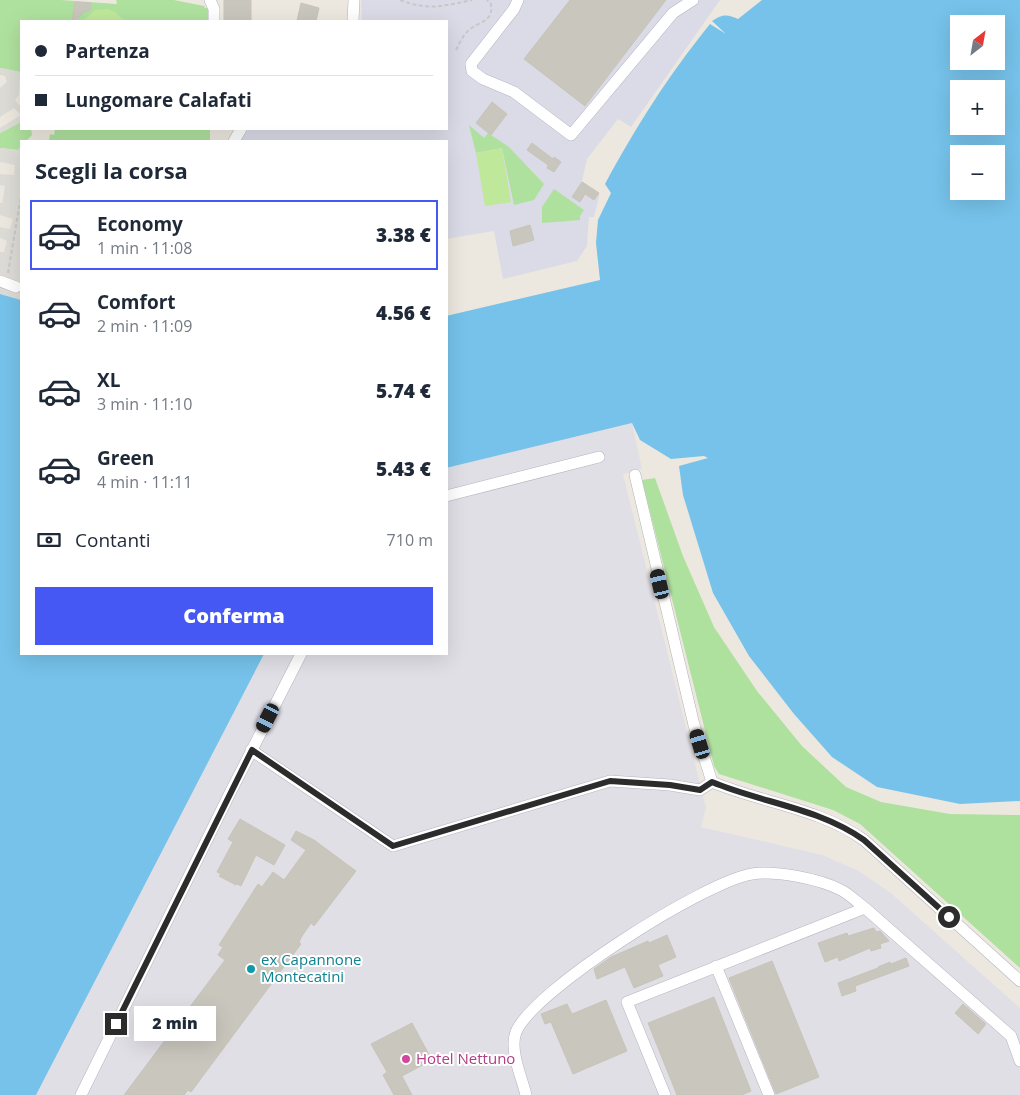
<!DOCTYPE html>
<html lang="it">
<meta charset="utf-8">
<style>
:root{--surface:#fff;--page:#f2f2f3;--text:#1f2937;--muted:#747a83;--line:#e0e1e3;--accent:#4558f3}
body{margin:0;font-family:"Open Sans",sans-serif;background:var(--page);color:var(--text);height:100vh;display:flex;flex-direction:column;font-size:19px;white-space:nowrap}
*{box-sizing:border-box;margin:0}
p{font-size:16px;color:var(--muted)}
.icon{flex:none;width:28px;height:28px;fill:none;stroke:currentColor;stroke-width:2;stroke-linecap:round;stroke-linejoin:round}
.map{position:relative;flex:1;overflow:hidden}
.sheet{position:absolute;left:20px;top:140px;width:428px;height:515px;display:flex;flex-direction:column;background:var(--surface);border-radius:0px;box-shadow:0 5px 20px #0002}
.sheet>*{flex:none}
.banner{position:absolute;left:20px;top:20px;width:428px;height:110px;border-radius:0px;box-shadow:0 5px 20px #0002;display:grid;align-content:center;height:110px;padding:0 15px;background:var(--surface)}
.needle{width:32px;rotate:31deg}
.controls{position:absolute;left:950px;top:15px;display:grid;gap:10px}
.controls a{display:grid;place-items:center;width:55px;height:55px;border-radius:0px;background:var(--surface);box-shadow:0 5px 20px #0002;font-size:25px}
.end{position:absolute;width:22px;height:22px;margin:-11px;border:6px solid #2c2c2c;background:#fff;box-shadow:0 0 0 2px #fff}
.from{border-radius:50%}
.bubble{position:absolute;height:35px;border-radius:0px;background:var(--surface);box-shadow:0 5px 20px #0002;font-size:16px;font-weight:800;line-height:35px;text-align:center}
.car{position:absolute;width:15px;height:30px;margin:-15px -8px;border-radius:6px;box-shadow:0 0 4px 1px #0007;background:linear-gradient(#222 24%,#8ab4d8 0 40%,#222 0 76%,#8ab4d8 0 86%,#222 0)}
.banner b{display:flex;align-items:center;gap:18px;height:48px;font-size:19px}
.banner b+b{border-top:1px solid var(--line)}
.banner i{width:12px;height:12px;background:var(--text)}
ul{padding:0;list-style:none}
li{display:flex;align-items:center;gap:15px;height:70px;margin:0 10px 8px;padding:0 5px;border:2px solid transparent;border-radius:0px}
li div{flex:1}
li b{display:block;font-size:19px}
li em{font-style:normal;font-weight:800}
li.on{border-color:var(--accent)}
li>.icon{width:45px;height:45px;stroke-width:1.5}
h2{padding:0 15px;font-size:22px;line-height:60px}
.pay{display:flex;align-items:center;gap:12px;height:55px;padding:0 15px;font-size:19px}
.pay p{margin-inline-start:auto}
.primary-button{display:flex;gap:10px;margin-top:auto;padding:10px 15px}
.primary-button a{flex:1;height:58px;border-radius:0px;background:var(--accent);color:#fff;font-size:20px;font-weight:800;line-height:58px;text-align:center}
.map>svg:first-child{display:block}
.industrial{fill:#e1dfe6}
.airport{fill:#dadbe6}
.green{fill:#afe19e}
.pitch{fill:#c0e89a}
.plaza{fill:#dddbd6}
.water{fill:#76c2ea;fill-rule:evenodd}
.building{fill:#c9c6bd;stroke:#c8c4b8}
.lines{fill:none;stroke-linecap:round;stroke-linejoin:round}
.minor-casing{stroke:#b2b4bf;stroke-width:12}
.path{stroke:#c8c8c8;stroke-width:2;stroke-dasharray:4 2.5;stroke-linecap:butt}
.minor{stroke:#fff;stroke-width:11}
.route{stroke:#2c2c2c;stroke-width:6}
.culture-dot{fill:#0f9aa8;stroke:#fff;stroke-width:2}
.hotel-dot{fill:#d1479c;stroke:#fff;stroke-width:2}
.labels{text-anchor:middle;stroke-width:4;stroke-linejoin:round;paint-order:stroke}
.culture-label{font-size:15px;fill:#0d838f;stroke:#fff;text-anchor:start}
.hotel-label{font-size:15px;fill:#b23c85;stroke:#fff;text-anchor:start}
</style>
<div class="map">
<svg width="1020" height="1095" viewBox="0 0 1020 1095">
<rect width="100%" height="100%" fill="#ede8df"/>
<path class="industrial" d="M632,423L642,469L623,474L706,808L701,827L822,855L859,871L892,894L1020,1008V1095H36L264,654H446V468Z"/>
<path class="airport" d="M361,0H720L631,127L618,119L587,159L582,181L599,193V197L594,217H589L587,246L577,261L503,279L494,231L446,239V141H239L249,129H446V21H362Z"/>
<path class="green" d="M0,0H61L117,4L116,0H174L204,6L205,8L210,9V21H21V89L20,72L0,68Z
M21,122V129H31L32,135L26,141H21V147L18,150L0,148V133Z
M469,125L484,138L488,133L509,147L544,184L534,200L514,205L502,148L476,153Z
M55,129H210V141H49L50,134L54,135Z
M554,189L584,210L580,216V220L542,223V207Z
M655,478L683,556L714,627L757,691L802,746L846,787L881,802L950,814L1020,815V968L860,824L833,810L719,774L714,766L642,480Z"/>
<path class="pitch" d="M108,9L115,12L125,21H83L95,10Z
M502,148L511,202L485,206L476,153Z"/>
<path class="plaza" d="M0,68L20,72L19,95L15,100L21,107V122L0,133V128L21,115L14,108L0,117V88L7,82L5,76L0,75Z
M21,147V300L0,294V252H4L7,241L0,238V227L10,229L13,219L0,215V203H2L5,186L0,185V174L14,175L15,165L0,162V148L18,150Z"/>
<path class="water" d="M762,0H1020V801L960,804L877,787L832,757L794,714L749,656L713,593L683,495L679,466L708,458L704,456L671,459L640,440L632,423L446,468V316L600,280L596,243L598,220L611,193L605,184C637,125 668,76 710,24L726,34L712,21C723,14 727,14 738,19ZM959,24H996V61H959ZM959,89H996V126H959ZM959,154H996V191H959Z
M0,294L21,300V654H264L36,1095H0Z"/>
<path class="building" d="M224,0H251V21H224Z
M570,0H666L585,106L524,59Z
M75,2L91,3L90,10L84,12L75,21H72Z
M301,3L319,8L316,21H297Z
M492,102L507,114L491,135L476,123Z
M532,143L553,159L554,157L561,162L554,172L547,168L548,165L527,150Z
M582,182L599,193L594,200L585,194L580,202L572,197Z
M530,225L534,240L513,246L510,231Z
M240,819L285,845L274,865L256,855L241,886L237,884L236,885L219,876L221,874L217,872L233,842L228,839Z
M296,831L314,840L356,871L314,926L311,923L302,936L299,942L301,944L191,1092L188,1090L184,1095H124L225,960L218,955L223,947L219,945L258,884L262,887L273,872L284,880L306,850L291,840Z
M874,928L876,932L880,931L889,941L880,944L881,948L871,951L870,948L839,961L838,957L825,962L818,943L847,933L848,936Z
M667,935L676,957L658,965L663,976L634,988L625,967L597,979L594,969L611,957L648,941L649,943Z
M906,958L909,966L855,986L856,991L842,996L838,983L878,968V967L890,962L891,964Z
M772,961L819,1077L776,1094L729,978Z
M714,997L751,1091L742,1095H677L648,1023Z
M606,1000L627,1051L573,1074L551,1022L545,1024L541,1014L567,1004L572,1014Z
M963,1004L986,1024L978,1034L955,1013Z
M412,1023L432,1060L402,1076L412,1095H394L383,1075L387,1072L371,1044Z"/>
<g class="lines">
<g class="minor-casing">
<path id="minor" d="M210,0L214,9V21
M518,0L514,9L471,64L472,71L483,79L514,92L571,135L673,13L693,0
M353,21L354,0
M234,141L241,129
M0,281L16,287
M635,475L694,725L712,782C762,803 819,808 864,840L1020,981
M446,496L599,457
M251,750L393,846L610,781L670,785L700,790L712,782
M716,966L769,1095
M81,1095L230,793L301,654
M526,1095C522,1078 509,1050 516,1032C533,990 706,881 752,874C775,870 820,879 841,890C849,894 857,902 865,908L1011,1036L1020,1061
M665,1095L627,1002L865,908"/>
</g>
<path class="path" d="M400,0C429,11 443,6 472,0
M456,50C459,44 462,37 467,32C477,21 494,23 491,4L487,0
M8,273L21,196"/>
<use href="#minor" class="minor"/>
</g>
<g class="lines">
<path class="route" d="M116,1024L252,750L393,846L610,781L670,785L700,790L712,782C762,803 819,808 864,840L949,917"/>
</g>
<circle class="culture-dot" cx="251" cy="969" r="5"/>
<circle class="hotel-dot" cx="406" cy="1059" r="5"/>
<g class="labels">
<g class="culture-label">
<text x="261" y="965">ex Capannone<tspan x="261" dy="17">Montecatini</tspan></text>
</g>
<g class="hotel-label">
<text x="416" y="1064">Hotel Nettuno</text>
</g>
</g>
</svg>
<div class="controls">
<a><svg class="needle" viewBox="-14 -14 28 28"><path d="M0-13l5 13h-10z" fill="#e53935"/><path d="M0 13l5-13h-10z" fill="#747a83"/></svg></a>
<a>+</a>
<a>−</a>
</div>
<i class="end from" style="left:949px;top:917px"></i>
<i class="end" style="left:116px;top:1024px"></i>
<div class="bubble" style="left:134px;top:1006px;width:82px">2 min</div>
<i class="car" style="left:660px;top:584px;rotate:347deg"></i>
<i class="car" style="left:268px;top:718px;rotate:207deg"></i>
<i class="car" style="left:700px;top:744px;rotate:343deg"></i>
<div class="banner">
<b><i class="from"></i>Partenza</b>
<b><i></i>Lungomare Calafati</b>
</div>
<section class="sheet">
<h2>Scegli la corsa</h2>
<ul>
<li class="on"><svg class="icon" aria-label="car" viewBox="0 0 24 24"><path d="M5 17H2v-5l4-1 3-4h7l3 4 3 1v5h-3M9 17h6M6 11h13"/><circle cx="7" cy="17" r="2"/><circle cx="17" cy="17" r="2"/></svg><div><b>Economy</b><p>1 min · 11:08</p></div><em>3.38 €</em></li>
<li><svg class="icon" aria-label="car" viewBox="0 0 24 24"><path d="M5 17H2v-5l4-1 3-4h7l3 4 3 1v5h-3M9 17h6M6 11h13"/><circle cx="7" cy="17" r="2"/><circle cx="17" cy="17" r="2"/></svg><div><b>Comfort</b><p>2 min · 11:09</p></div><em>4.56 €</em></li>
<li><svg class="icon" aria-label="car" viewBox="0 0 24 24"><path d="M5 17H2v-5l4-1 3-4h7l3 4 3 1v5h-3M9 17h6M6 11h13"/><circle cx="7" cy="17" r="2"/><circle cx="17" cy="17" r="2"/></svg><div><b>XL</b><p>3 min · 11:10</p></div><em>5.74 €</em></li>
<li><svg class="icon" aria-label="car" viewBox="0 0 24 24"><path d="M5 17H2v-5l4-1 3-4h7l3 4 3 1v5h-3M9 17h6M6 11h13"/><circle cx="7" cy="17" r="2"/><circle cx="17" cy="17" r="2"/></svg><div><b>Green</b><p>4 min · 11:11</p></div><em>5.43 €</em></li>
</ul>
<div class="pay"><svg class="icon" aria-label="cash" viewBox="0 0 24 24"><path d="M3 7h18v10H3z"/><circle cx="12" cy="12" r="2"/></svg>Contanti<p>710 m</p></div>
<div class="primary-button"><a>Conferma</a></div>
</section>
</div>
